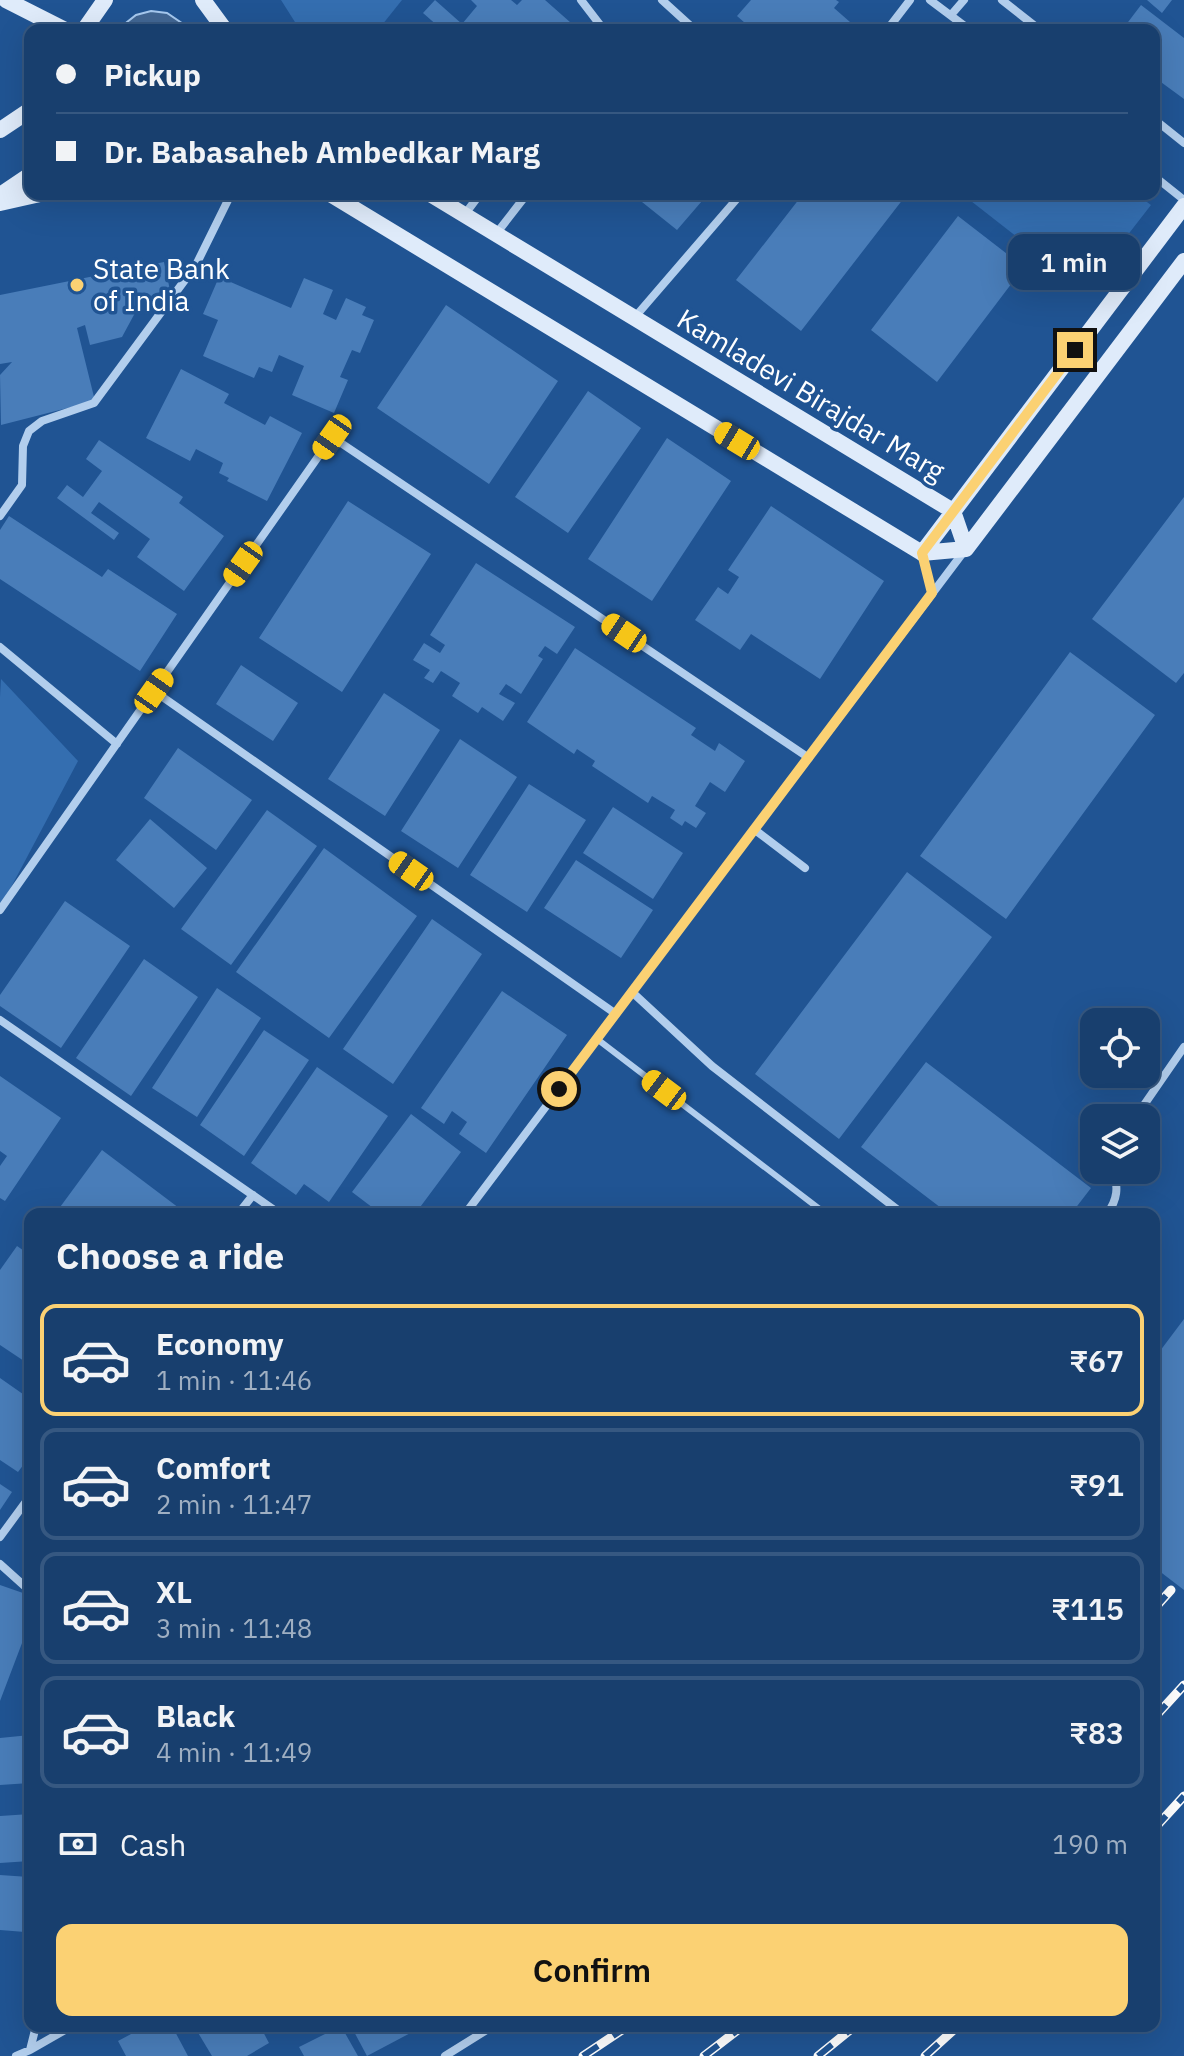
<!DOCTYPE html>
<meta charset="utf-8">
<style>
:root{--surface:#183f6e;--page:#254a76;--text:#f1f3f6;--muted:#9fafc2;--line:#365881;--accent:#fbd173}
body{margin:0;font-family:"IBM Plex Sans",sans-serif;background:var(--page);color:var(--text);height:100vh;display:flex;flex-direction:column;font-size:30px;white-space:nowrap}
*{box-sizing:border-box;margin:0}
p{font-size:26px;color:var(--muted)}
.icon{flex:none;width:44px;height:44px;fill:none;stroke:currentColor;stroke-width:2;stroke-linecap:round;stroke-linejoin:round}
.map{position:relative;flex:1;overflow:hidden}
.drawer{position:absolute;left:24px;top:1208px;width:1136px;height:824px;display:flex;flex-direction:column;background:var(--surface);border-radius:16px;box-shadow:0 8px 32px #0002,0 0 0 2px var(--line)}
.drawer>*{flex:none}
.hud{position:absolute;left:24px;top:24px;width:1136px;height:176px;border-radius:16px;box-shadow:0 8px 32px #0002,0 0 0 2px var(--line);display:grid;align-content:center;height:176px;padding:0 32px;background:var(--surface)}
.tools{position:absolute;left:1080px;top:1008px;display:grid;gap:16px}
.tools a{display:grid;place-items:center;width:80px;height:80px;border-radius:16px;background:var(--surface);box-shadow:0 8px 32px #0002,0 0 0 2px var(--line);font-size:40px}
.end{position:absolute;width:36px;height:36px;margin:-18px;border:10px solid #fbd173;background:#111;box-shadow:0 0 0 4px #111}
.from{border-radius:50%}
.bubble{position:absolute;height:56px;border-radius:16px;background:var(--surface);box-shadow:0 8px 32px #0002,0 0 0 2px var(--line);font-size:26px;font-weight:600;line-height:56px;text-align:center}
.car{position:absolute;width:24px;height:48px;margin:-24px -12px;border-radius:10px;box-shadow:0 0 6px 2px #0007;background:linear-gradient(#f5c518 24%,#345 0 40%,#f5c518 0 76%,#345 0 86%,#f5c518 0)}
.hud b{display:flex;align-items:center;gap:28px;height:76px;font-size:30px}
.hud b+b{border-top:2px solid var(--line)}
.hud i{width:20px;height:20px;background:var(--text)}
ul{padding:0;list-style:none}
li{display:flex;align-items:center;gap:24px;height:112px;margin:0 16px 12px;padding:0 16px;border:4px solid var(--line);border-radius:16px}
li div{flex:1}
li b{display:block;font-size:30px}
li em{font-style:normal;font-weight:600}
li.active{border-color:var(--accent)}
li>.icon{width:72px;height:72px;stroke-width:1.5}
h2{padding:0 32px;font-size:36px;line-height:96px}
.pay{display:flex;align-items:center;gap:20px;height:88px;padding:0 32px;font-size:30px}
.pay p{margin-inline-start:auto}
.cta{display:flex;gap:16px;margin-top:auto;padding:16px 32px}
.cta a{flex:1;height:92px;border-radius:16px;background:var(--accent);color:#111;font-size:32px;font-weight:600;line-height:92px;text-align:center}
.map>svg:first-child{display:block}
.green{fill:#346eb0}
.water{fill:#426794;stroke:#a6c9ef;stroke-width:2}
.building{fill:#497db9}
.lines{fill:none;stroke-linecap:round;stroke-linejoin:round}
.lane{stroke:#b2ceed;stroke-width:6}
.street{stroke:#b2ceed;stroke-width:8}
.secondary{stroke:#dfebfa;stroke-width:16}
.rail-casing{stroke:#fff;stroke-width:9}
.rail{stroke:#205493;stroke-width:6;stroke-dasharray:18;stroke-linecap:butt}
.route{stroke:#fbd173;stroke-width:10}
.poi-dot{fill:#fbd173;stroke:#205493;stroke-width:3}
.labels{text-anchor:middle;stroke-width:7;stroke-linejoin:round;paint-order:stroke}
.poi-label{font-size:28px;fill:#fff;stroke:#205493;text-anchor:start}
.street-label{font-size:28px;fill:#fff;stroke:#205493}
</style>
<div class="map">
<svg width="1184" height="2056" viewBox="0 0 1184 2056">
<rect width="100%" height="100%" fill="#205493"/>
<path class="green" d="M281,0H402L378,30H300Z
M962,194H1136L1151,205L1085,290Z
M1,679L78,761L0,908V697Z"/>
<path class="water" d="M151,11L167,13L192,30H117L136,15Z"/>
<path class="building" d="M435,0L462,24L477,6L471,0H511L517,5L522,0H545L579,30H450L443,24L439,27L423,13Z
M751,0H836L839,2L834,8L850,22L844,30H802L798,27L774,30L768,25L764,30H753L737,16Z
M1147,0H1172L1162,13Z
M1141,5L1184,38V99L1154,77V30H1122Z
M632,194H708L677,230Z
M803,194H907L801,331L736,280Z
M958,216L1024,267L937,382L871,330Z
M164,262L171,295L142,300L122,337L90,345L85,325L77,328L95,401L1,425L0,375L12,362L0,364V295Z
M219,277L291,308L304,278L333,290L323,314L336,320L346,298L366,307L362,315L374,320L360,353L352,350L340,377L348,380L334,413L292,395L304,366L279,355L272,372L259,367L254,378L203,356L218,320L203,314Z
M446,305L558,381L489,484L377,408Z
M181,369L229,394L224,403L265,425L270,416L302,433L267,501L227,481L229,478L219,473L223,463L196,449L190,461L146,438Z
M588,391L641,428L568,533L515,497Z
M667,438L731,481L652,601L588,559Z
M99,440L183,497L179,503L224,536L184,591L137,557L150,539L99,502L91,513L119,533L114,540L57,498L67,485L83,497L102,471L86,459Z
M1184,497V673L1176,683L1092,619Z
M348,501L431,554L342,692L259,638Z
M771,506L884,581L820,679L751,634L740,650L695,620L718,587L728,594L739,577L728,570Z
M9,516L102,577L108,569L177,614L140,671L0,579V530Z
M476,563L575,627L557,654L545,646L538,656L543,659L521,694L506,684L499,694L515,703L503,721L482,707L478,713L452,696L460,683L441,671L433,683L424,678L430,670L413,660L424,643L440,653L445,645L430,635Z
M575,648L696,728L691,735L715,751L719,743L745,761L725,792L710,782L695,806L706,813L696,828L685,821L682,826L670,818L675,810L652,796L648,803L592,766L595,761L577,749L574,754L527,722Z
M1070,652L1155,715L1006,919L920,856Z
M241,665L298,703L273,741L216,704Z
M384,693L440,730L385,816L328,779Z
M460,739L517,777L458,868L401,831Z
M178,748L252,800L216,850L144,798Z
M529,784L586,820L527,912L470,875Z
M613,807L683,853L653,899L583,853Z
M267,810L317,846L231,965L181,929Z
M150,819L207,868L174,908L116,860Z
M324,848L417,916L329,1038L236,972Z
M576,860L653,910L621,958L544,908Z
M907,872L992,937L839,1139L755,1074Z
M65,901L130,946L61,1048L0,1006V995Z
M432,919L482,954L393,1084L343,1049Z
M144,959L198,997L131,1096L76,1058Z
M217,988L261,1018L197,1117L152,1088Z
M502,991L567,1035L486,1153L459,1134L467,1122L452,1111L444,1124L421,1108Z
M264,1030L309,1060L244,1156L200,1125Z
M926,1062L1091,1188L1071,1214H949L861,1147Z
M317,1067L388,1116L329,1202L304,1184L296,1195L251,1163Z
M0,1076L61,1118L5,1201L0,1198V1166L7,1156L0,1151Z
M411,1114L461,1152L415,1214H381L352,1192Z
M102,1150L187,1214H55Z
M17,1246L30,1255V1365L0,1345V1270Z
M1184,1319V1590L1154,1567V1359Z
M0,1378L30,1399V1456L18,1472L0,1460Z
M0,1484L12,1492L0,1510Z
M0,1585L23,1593L30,1610V1622L0,1701Z
M30,1735V1783L0,1785V1738Z
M30,1814V1861L0,1863V1816Z
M0,1875L29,1877L25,1932L0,1930Z
M146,2026H172L188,2056H126L118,2041Z
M194,2026H260L269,2043L247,2056H212Z
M341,2026L358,2056H304L299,2047Z
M351,2026H416L418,2029L367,2056Z
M425,2026H442L429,2034Z"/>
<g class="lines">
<path class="lane" d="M597,1039L826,1214"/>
<path class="street" d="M581,0L604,30
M662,0L695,30
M930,0L970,30
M1002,0L1040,30
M951,15L964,0
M887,30L910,0
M1154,119L1184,143
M1154,176L1184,200
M465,214L480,194
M496,234L527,194
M635,317L741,194
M0,516L22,485L23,446L29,431L42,421L94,403L196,265L231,194
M922,553L932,593
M0,647L117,744
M154,691L616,1014
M755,830L805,868
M0,910L332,437L809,758
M632,992L712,1066L903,1214
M0,1020L280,1214
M1135,1118L1184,1047
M238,1214L253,1195
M465,1214L965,550
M1107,1214C1118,1199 1118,1188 1114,1170
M0,1537L30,1496
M0,1564L30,1591
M30,2050L72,2026
M16,2056L30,2050L36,2026
M445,2056L493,2026"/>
<path class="secondary" d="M6,0L65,30
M203,0L225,30
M84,30L105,0
M0,130L30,110
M330,194L922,553L966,549
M430,194L953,511L966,549
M0,195L30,175
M0,203L40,194
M966,549L1184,261
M922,553L1184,206"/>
<g class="rail-casing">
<path id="rail" d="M1154,1609L1171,1590
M1154,1718L1184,1685
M1154,1829L1184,1796
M583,2056L628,2026
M704,2056L743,2026
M818,2056L855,2026
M925,2056L958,2026"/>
</g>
<use href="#rail" class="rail"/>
</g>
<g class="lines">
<path class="route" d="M559,1089L932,593L922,553L1075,350"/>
</g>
<circle class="poi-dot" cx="77" cy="285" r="8"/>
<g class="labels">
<g class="poi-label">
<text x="93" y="279">State Bank<tspan x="93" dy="32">of India</tspan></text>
</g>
<g class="street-label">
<text transform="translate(811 395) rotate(31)" y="10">Kamladevi Birajdar Marg</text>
</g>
</g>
</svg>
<div class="tools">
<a><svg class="icon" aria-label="locate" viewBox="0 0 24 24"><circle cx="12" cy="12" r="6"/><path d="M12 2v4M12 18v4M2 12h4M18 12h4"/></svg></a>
<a><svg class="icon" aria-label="layers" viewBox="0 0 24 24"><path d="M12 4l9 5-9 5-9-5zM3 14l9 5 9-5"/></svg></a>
</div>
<i class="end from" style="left:559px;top:1089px"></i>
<i class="end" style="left:1075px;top:350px"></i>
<div class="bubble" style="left:1008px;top:234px;width:132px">1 min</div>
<i class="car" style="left:332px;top:437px;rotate:215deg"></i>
<i class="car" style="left:737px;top:441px;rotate:301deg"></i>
<i class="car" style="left:243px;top:564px;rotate:215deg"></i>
<i class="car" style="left:624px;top:633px;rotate:304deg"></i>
<i class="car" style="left:154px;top:691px;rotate:35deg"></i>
<i class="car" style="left:411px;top:871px;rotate:305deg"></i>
<i class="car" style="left:664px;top:1090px;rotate:307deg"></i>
<div class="hud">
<b><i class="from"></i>Pickup</b>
<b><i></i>Dr. Babasaheb Ambedkar Marg</b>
</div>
<section class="drawer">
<h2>Choose a ride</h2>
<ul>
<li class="active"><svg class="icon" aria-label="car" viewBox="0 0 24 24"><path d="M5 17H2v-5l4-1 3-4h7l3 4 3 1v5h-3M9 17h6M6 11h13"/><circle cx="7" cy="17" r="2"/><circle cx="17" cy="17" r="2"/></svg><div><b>Economy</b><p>1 min · 11:46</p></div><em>₹67</em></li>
<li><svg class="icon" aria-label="car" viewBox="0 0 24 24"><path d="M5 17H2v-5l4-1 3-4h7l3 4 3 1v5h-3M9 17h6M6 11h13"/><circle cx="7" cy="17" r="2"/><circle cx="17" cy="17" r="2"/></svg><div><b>Comfort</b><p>2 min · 11:47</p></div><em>₹91</em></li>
<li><svg class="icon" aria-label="car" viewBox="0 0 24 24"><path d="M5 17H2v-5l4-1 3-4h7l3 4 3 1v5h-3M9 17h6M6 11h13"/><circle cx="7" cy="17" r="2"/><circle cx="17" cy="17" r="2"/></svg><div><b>XL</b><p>3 min · 11:48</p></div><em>₹115</em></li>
<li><svg class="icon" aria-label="car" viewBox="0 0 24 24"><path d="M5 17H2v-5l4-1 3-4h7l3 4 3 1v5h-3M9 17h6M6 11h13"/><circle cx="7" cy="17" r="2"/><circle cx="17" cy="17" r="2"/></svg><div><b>Black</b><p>4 min · 11:49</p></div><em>₹83</em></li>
</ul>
<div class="pay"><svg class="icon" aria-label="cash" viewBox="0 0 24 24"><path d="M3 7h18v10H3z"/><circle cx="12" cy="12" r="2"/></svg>Cash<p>190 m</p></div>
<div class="cta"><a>Confirm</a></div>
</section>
</div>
